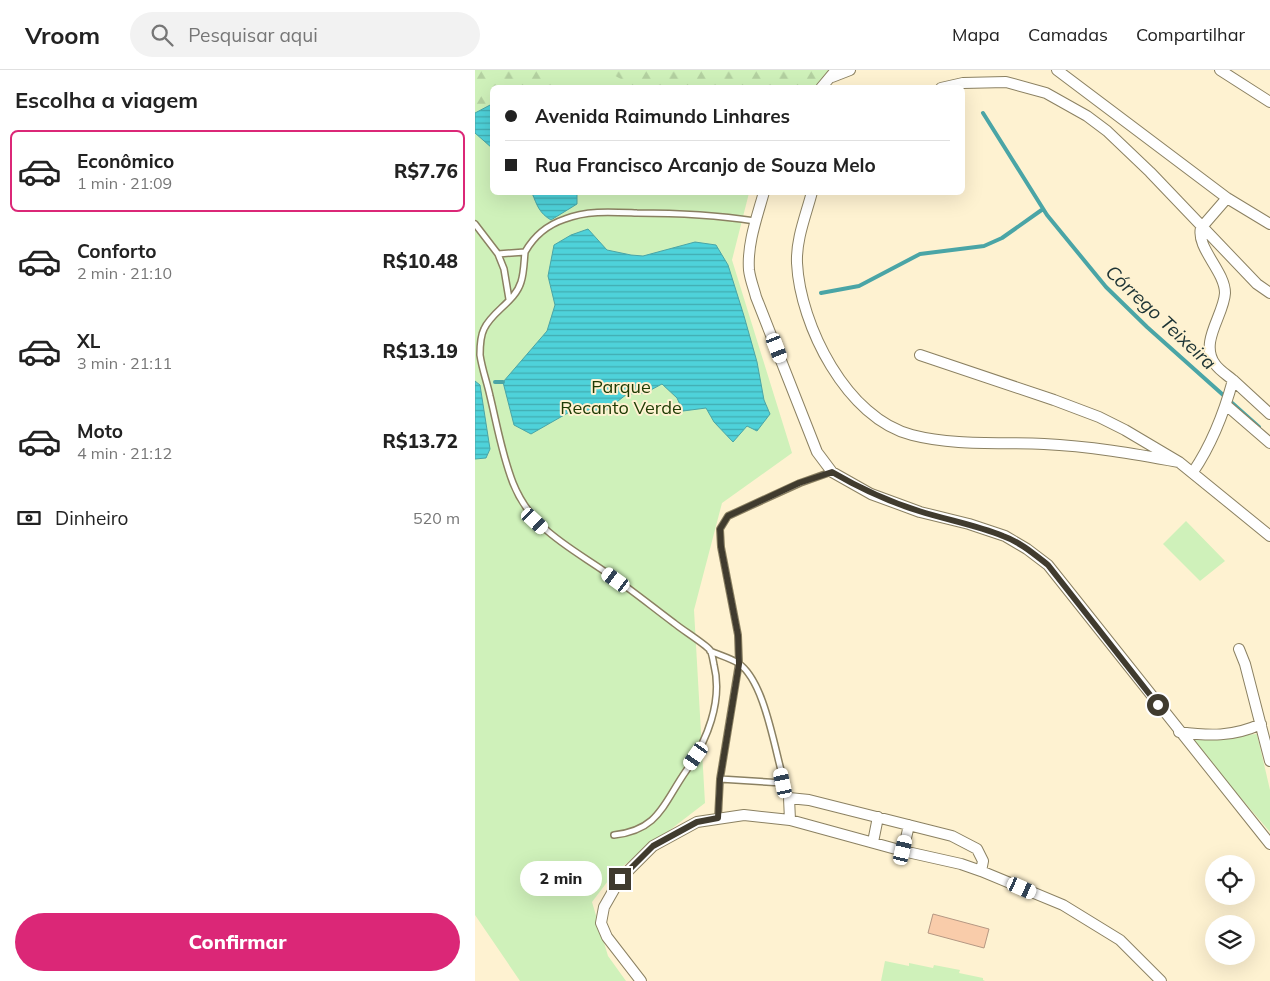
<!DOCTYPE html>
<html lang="pt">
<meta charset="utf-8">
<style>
:root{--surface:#fff;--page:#f2f2f2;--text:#222;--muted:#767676;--line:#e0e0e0;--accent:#db2777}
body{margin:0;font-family:Mulish,sans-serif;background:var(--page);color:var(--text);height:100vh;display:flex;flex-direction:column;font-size:19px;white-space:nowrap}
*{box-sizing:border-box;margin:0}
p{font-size:16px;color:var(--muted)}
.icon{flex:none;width:28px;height:28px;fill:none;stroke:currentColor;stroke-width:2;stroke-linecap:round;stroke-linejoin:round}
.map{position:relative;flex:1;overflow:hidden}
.sheet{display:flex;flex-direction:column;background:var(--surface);width:475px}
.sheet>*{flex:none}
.top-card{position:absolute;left:15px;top:15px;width:475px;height:110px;border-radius:8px;box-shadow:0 5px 20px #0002;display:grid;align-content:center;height:110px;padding:0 15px;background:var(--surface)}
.fabs{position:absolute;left:730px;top:785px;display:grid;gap:10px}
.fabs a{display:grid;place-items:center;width:50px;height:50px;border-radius:50%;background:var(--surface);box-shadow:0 5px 20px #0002;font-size:25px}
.end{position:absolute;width:22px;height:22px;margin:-11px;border:6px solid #403b2e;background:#fff;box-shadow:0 0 0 2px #fff}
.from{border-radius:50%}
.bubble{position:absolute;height:35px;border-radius:18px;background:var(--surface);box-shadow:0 5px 20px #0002;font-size:16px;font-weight:800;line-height:35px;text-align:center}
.car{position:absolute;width:15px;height:30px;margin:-15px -8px;border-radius:6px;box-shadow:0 0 4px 1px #0007;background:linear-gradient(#fff 24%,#345 0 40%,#fff 0 76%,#345 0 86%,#fff 0)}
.top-card b{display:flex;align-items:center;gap:18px;height:48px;font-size:19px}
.top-card b+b{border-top:1px solid var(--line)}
.top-card i{width:12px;height:12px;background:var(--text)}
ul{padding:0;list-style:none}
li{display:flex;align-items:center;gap:15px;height:82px;margin:0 10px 8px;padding:0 5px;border:2px solid transparent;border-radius:8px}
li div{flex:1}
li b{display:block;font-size:19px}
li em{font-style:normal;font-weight:800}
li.selected{border-color:var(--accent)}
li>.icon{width:45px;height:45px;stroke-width:1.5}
h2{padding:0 15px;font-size:22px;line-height:60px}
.pay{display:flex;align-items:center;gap:12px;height:55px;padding:0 15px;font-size:19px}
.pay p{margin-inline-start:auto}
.action{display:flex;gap:10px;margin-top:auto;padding:10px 15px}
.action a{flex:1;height:58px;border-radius:30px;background:var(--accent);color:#fff;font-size:20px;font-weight:800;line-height:58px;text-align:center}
header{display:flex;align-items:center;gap:30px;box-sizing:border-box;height:70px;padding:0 25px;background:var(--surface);border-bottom:1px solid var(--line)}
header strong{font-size:24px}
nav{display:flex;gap:28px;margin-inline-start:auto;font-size:18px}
.search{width:350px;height:45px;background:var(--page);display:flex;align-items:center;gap:12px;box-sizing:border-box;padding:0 18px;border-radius:28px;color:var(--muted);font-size:19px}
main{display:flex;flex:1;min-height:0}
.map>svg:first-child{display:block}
.green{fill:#cff1ba}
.forest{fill:url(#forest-firs)}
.water{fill:url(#water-rules);stroke:#4aa5a6}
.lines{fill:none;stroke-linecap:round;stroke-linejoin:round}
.stream{stroke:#4aa5a6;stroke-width:4}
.building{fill:#f9ccaa;stroke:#b59883}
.service-casing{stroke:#8b8162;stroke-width:8}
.minor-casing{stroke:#8b8162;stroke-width:12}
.service{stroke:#fff;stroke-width:5}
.minor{stroke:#fff;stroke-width:10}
.route{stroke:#403b2e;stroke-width:6}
.labels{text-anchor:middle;stroke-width:4;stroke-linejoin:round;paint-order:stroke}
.park-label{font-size:18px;fill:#1e3a03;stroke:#fef2d1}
.water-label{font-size:19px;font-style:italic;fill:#1c3334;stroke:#fef2d1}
</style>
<header>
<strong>Vroom</strong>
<div class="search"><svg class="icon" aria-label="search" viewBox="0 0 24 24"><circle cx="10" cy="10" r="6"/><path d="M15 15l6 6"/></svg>Pesquisar aqui</div>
<nav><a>Mapa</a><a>Camadas</a><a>Compartilhar</a></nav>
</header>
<main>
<section class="sheet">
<h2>Escolha a viagem</h2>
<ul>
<li class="selected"><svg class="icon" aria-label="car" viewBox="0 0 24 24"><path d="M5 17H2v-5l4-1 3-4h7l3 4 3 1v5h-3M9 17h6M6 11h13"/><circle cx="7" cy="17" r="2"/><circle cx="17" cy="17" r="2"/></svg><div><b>Econômico</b><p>1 min · 21:09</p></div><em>R$7.76</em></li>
<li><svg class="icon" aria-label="car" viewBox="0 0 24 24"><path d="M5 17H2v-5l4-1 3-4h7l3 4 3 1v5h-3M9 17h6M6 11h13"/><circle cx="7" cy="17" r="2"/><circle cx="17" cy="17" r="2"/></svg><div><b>Conforto</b><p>2 min · 21:10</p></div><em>R$10.48</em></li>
<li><svg class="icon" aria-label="car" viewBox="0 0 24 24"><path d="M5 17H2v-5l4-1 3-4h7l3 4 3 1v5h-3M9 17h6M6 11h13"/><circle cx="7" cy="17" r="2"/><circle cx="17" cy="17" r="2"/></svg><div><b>XL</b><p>3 min · 21:11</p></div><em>R$13.19</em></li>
<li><svg class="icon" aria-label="car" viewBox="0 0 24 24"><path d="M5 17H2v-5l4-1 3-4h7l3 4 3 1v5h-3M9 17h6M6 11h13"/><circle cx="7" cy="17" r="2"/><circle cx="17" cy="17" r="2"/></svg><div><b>Moto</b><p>4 min · 21:12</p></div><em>R$13.72</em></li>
</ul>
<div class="pay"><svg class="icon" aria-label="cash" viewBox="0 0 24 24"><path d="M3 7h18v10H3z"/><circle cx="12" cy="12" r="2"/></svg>Dinheiro<p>520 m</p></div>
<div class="action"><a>Confirmar</a></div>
</section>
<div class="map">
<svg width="795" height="911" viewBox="0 0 795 911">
<defs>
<pattern id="forest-firs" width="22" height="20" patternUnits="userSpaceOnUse" patternTransform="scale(1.25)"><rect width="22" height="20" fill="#cff1ba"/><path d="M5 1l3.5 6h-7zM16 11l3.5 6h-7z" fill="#b3d0a0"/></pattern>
<pattern id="water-rules" width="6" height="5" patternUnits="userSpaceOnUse" patternTransform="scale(1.25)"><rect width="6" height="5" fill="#4ed2da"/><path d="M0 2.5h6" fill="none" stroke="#42acb1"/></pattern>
</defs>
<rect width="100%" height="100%" fill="#fef2d1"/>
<path class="green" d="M0,0H358L340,17L18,18V122L274,123L257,190L317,383L247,433L219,540L230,733L139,803L117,832L133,886L151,911H45L0,845Z
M711,451L750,491L725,511L688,474Z
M782,664L795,720V762L716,670Z
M410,891L434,896V893L458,898L459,895L485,900L484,903L508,908V910L510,911H406Z"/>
<path class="forest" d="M0,0H79L82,8L100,17L18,18L17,34L0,43Z
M129,0H353L337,17H161Z"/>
<path class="water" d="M17,34V78L0,63V43Z
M57,123H102V134L76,150C64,143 62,135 57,123Z
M113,159L132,180L156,185L168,186L220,172L241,175L253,195L269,246L282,292L289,330L295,344L282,361L272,356L258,372L239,352L231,338L208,341L202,328L187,314L170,323L152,324L129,342L98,340L56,364L39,355L28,312L72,261L80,235L73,206L79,175L96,165Z
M0,311L5,315L15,379L11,388L0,389Z"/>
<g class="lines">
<path class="stream" d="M508,43L572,145L631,217L672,257L784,357
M346,223L384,216L445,184L509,176L527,168L568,139
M20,312H28"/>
</g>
<path class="building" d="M458,844L514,859L509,878L453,863Z"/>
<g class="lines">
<g class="service-casing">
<path id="service" d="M0,154L23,184L50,182C59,166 72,155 90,149C112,140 138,142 162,143C202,143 241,145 280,151
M50,182C49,192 49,203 46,212C40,232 17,241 9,259C5,267 5,277 5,285C7,299 12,312 15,326C22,355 27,385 38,413C56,458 91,475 129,501C153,517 175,535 199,553C206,559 230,574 235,580C237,583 238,590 239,595C248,631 232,671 211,701C188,734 184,760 139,765
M23,184L29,199L34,229
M235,581C244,585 255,588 263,593C293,613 301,694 314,728
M245,709L308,713
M243,748L245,709L264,593L263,565L246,477L245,459L253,446L325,413L356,402"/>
</g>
<g class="minor-casing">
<path id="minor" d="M582,0L752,128L795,154
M745,0L795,32
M357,7L375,0
M346,18L361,0
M466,18L488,13L531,12L571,23L612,46L632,61L675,102L782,214L795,223
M289,122C282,147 272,174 274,200C275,209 279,219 281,227L342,382L357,402L396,424L445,442L494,454L530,466L552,479L573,495L795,774
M337,122C331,145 321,169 322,193C325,255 372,349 437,365C480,376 525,372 569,374C614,376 660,384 704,392
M445,285L579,330L624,347L650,360L704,392L795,466
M758,310L795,344
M751,335L795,373
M718,402C737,374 749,343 758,310C752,305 744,300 740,294C724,272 749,245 750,223C750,201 721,178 726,158L752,128
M764,579L770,594L795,691
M704,662C734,666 758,667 786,654
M315,750L314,728L334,730L477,766L502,779L508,791L506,801
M398,772L403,747
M428,781L434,755
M166,911L132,867L126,853L129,837L145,809L178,776L222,752L269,745L315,750L428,781L486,794L506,801L588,835L645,870L686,911"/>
</g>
<use href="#service" class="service"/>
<use href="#minor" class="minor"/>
</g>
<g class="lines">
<path class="route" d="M145,809L178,776L222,752L243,748L245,709L264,594L263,565L246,477L245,459L253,446L324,413L357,402C386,419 412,431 444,441C472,450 501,455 528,466C545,472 559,484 573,495L683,635"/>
</g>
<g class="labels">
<g class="park-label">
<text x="146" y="323">Parque<tspan x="146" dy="21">Recanto Verde</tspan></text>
</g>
<g class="water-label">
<text transform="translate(686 247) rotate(43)" y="7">Córrego Teixeira</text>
</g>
</g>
</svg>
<div class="fabs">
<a><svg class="icon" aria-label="locate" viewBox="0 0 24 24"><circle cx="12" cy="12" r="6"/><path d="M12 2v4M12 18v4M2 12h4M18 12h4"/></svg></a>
<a><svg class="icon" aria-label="layers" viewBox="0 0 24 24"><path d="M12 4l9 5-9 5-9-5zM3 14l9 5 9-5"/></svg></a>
</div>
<i class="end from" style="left:683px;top:635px"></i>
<i class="end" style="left:145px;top:809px"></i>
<div class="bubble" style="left:45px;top:791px;width:82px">2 min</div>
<i class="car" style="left:302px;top:278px;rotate:159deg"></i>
<i class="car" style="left:60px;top:451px;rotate:133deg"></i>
<i class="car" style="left:141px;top:510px;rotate:306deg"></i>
<i class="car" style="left:221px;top:686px;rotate:215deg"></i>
<i class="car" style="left:308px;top:713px;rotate:348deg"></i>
<i class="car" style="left:428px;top:780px;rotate:13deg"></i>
<i class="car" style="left:547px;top:818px;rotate:114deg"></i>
<div class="top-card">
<b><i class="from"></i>Avenida Raimundo Linhares</b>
<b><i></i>Rua Francisco Arcanjo de Souza Melo</b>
</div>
</div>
</main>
